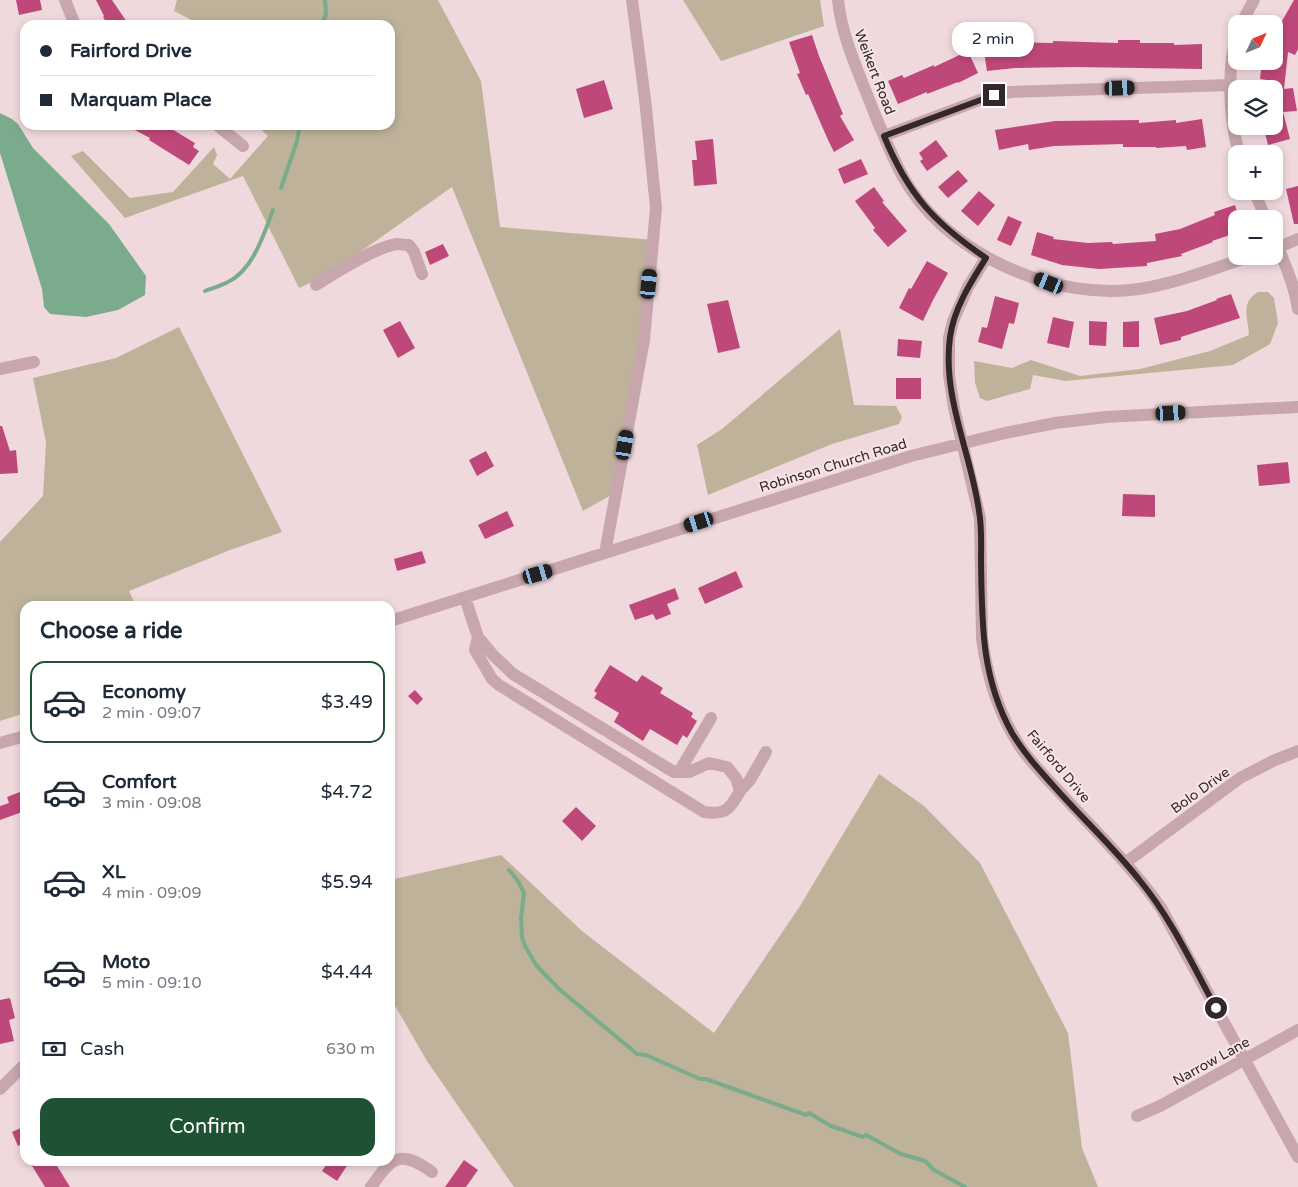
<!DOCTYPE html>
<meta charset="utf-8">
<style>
:root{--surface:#fff;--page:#f2f2f3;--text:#1f2937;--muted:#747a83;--line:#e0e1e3;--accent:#1e5233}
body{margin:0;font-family:"Varela Round",sans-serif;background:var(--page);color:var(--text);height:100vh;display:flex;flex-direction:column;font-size:19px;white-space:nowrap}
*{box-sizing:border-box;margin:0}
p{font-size:16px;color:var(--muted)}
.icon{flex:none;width:28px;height:28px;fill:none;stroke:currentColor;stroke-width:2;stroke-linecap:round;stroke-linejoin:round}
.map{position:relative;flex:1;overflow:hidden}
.side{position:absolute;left:20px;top:601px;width:375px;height:565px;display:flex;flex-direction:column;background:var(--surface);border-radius:15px;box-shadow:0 2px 8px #0003}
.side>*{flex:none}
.guide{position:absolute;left:20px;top:20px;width:375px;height:110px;border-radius:15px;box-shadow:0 2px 8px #0003;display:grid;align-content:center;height:110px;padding:0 20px;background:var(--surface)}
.needle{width:32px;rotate:47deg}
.fabs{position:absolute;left:1228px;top:15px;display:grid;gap:10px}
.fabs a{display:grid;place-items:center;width:55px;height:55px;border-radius:10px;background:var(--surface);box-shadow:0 2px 8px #0003;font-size:25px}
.end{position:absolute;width:22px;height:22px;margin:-11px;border:6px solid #33272b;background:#fff;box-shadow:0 0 0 2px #fff}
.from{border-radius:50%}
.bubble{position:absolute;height:35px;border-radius:15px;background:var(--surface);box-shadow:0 2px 8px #0003;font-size:16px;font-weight:600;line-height:35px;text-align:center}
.car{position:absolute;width:15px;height:30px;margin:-15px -8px;border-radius:6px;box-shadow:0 0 4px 1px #0007;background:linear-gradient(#222 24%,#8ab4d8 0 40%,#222 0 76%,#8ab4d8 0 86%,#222 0)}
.guide b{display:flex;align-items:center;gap:18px;height:48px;font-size:19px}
.guide b+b{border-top:1px solid var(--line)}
.guide i{width:12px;height:12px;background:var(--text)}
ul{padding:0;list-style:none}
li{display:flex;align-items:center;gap:15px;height:82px;margin:0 10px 8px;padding:0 10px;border:2px solid transparent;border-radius:15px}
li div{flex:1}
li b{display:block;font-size:19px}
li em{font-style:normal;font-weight:600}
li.selected{border-color:var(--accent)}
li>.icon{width:45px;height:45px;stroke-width:1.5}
h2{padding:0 20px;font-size:22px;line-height:60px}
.pay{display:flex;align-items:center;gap:12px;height:55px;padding:0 20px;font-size:19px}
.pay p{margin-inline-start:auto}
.cta{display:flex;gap:10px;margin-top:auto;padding:10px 20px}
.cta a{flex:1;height:58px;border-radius:15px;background:var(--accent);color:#fff;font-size:20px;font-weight:600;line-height:58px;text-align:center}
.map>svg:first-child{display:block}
.green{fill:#beb29a}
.water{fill:#7aab8c}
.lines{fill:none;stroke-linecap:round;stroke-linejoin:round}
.stream{stroke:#7aab8c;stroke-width:4}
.building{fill:#bf487a}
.minor{stroke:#c7a6ad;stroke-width:12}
.route{stroke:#33272b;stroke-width:6}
.labels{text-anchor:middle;stroke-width:4;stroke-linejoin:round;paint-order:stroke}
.street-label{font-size:14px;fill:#33272b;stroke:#f8e5e7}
</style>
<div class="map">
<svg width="1298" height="1187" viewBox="0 0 1298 1187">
<rect width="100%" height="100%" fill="#f0d9dc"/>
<path class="green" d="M177,0H438L481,81L500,227L655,240L613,494L583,511L452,187L329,274L299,288L243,176L125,218L71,156L83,151L130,198L173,192L214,147L217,155L213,164L230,179L268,136L256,125H390V25H201L174,11Z
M683,0H820L824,26L721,61Z
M1258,292H1268L1274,298L1278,323L1270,344L1233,365L1066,381L1033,375L1030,389L987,401L980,398L975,383L974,361L1012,368L1031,360L1080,376L1140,369L1210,351L1249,335C1248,317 1240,303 1258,292Z
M179,327L282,532L230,550L129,591L136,606H25V713L0,721V542L43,496L46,442L33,378L116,358Z
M840,329L854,405L896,406L902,417L899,424L832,444L708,495L697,445L722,429Z
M879,774L924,806L980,863L1068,1033L1082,1148L1098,1187H514L427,1061L390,997V880L501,855L582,931L714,1033L800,906Z"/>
<path class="water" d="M0,113L12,119L18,124L33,148L109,224L146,276L145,295L118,310L86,317L50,314L44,307L42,289L0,153Z"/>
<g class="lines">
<path class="stream" d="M321,25L326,15L325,0
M281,188L297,141L300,125
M205,291C213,288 220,286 228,282C253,270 264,234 273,210
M509,870L518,881L524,893L521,918L522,937L525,946L536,965L559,989L637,1054L646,1055L700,1079H706L806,1115L809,1113L831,1126L863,1137L866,1135L901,1154L925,1161L934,1170L965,1187"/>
</g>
<path class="building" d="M16,0H40L42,10L19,15Z
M96,0H112L129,25H108L103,17L104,16Z
M1294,0H1298V49L1295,55L1288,52L1284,89L1293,88L1297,111L1283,112L1290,139L1268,145L1264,129L1274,126V81L1260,79L1262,61H1274V35Z
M812,35L819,56L843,114L840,116L854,140L834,152L828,140L808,94L806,95L797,74L800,73L789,42Z
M1118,40H1140V43H1174V45L1202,44V69L1075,67L1015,68L987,71L983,45L1005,42L1053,43V41L1118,43Z
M968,51L978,73L958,83V82L927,94V92L898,104L888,81L902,75L904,78L934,65V67Z
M604,80L613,109L584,118L576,89Z
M1202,119L1206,147L1187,150L1186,146L1156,148V147H1123V144L1054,146L1029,150L1028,144L999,150L995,130L1055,121L1139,120V123L1176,120V123Z
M125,125H165L195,143L193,147L199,151L189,165L149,140L150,138Z
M713,139L717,184L694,186L692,160H697L695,141Z
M936,140L948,156L927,171L920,161L923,159L919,153Z
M861,159L868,174L844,184L838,169Z
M958,170L968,181L948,198L938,187Z
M1298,186V224H1294L1286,189Z
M874,187L884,201L882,202L907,231L888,247L873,230L875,228L855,201Z
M979,191L995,205L978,226L961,211Z
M1235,205L1239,219H1236V233L1212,241L1213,242L1181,254L1182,256L1147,263V266L1099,269L1062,265L1031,255L1037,232L1054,237L1053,239L1088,243L1112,242L1113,244L1156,241L1155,234L1180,229L1215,215L1214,212Z
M1008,216L1022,222L1011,246L997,240Z
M443,244L449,256L430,265L425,252Z
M927,261L948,273L933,300L923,321L899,308L909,288L911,289Z
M1231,294L1240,318L1181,337V340L1160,345L1154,318L1187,311L1217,300L1216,299Z
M995,296L1019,303L1014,324L1009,323L1002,349L978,342L982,327L987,328Z
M728,300L740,348L718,353L707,304Z
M1053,317L1074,322L1069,348L1047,343Z
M400,321L415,348L398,358L383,330Z
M1089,321L1107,322L1106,346L1089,345Z
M1139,321V347H1123V322Z
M898,339L922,341L920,358L897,356Z
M896,378H921V399H896Z
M0,426H2L10,451L16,450L18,473L0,474Z
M486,451L494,466L477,476L469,460Z
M1288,462L1290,483L1259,486L1257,465Z
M1123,494L1155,495V517L1122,516Z
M507,511L514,526L485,539L478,525Z
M422,551L426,563L397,571L394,559Z
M736,571L743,587L705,604L698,588Z
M675,588L679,599L667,604L671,614L656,620L653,614L635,620L629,605Z
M610,665L637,682L642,675L663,688L660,693L693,713L691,717L697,721L687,738L683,735L677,745L650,729L643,741L614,722L619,713L594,698L597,693L594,691Z
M415,690L423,699L417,705L408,696Z
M25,790V811L0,820V806L9,803L7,797Z
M576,807L596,826L582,841L562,821Z
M10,998L15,1018L9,1020L14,1041L0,1044V1000Z
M25,1126V1142L18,1146L12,1132Z
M464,1160L478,1170L466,1187H445Z
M29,1161H54L70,1187H45Z
M329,1161H350L337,1181L322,1171Z"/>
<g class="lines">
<path class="minor" d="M65,0L75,25
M838,0C842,40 861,77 875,115C886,140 895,166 911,190C957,258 1058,301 1139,289C1178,283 1215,268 1251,256
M1241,24L1254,0
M1236,39C1227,67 1229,126 1240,154
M217,125L243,146
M884,136L993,95L1011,92L1231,85
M1254,191L1266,219
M1274,238C1284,262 1294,283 1298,309
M1274,249L1298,239
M986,258L968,287L953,321L949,338V375L954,408L980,518L982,638C987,677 999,715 1021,748C1034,766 1049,781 1064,797C1097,833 1133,868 1161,908L1298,1157
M316,285C335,273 375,247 397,244C400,244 405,245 409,245L414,252L422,274
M0,369L34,362
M605,553L644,340L656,208L645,99L632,0
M465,598L478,637L493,655L513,674L674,772H689L709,763L727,767L736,778L740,791C730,809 726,815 704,812L499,685L492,679L475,650L478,637
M390,621L911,456L1005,433L1055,423L1106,417L1298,407
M0,743L25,736
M679,772L711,718
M740,791L750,780L766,752
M1125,863L1240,778L1275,760L1298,751
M0,1089L25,1064
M1137,1116L1160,1106L1298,1030
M371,1187C392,1157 400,1149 432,1172"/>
</g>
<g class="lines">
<path class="route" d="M994,95L884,136C908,194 934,223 986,258C971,282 954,308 950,337C942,397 971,453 979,511C982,527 981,544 981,561C982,623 981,677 1012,733C1025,755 1042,773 1059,792C1086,822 1116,850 1141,882C1172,920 1193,966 1216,1008"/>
</g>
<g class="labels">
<g class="street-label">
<text transform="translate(875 72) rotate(69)" y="5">Weikert Road</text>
<text transform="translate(833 465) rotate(-17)" y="5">Robinson Church Road</text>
<text transform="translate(1059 766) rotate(50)" y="5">Fairford Drive</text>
<text transform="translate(1200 790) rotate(-36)" y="5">Bolo Drive</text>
<text transform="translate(1211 1061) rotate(-29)" y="5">Narrow Lane</text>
</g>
</g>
</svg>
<div class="fabs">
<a><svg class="needle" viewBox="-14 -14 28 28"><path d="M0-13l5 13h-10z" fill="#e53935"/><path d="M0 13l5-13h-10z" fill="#747a83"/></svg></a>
<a><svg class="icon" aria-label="layers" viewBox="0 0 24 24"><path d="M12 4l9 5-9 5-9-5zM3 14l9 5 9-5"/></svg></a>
<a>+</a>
<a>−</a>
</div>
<i class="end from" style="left:1216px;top:1008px"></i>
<i class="end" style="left:994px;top:95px"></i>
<div class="bubble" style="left:952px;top:22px;width:82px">2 min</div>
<i class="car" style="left:1120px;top:88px;rotate:88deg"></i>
<i class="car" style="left:1049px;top:283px;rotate:292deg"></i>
<i class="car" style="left:649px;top:284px;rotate:6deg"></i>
<i class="car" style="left:1171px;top:413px;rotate:87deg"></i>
<i class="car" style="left:625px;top:445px;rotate:10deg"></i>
<i class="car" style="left:699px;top:522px;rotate:252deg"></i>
<i class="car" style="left:538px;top:574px;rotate:74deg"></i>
<div class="guide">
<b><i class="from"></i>Fairford Drive</b>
<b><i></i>Marquam Place</b>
</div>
<section class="side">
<h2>Choose a ride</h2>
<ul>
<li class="selected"><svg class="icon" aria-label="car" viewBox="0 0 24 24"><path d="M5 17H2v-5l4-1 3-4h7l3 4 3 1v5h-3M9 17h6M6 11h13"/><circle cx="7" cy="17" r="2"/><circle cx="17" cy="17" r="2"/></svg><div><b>Economy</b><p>2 min · 09:07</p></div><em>$3.49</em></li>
<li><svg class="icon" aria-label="car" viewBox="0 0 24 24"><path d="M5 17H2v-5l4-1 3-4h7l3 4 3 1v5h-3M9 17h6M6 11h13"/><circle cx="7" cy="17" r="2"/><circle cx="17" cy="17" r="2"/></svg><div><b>Comfort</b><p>3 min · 09:08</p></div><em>$4.72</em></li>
<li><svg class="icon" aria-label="car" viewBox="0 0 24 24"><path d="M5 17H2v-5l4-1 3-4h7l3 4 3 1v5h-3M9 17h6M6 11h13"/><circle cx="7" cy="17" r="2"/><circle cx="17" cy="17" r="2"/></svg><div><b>XL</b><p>4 min · 09:09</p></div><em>$5.94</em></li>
<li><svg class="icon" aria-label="car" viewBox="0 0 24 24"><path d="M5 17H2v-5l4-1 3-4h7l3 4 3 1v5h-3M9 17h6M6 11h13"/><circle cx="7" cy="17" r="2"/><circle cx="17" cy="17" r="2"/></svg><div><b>Moto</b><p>5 min · 09:10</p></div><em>$4.44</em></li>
</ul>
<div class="pay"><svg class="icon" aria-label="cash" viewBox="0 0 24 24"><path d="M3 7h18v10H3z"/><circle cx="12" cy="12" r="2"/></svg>Cash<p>630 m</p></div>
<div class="cta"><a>Confirm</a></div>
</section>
</div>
